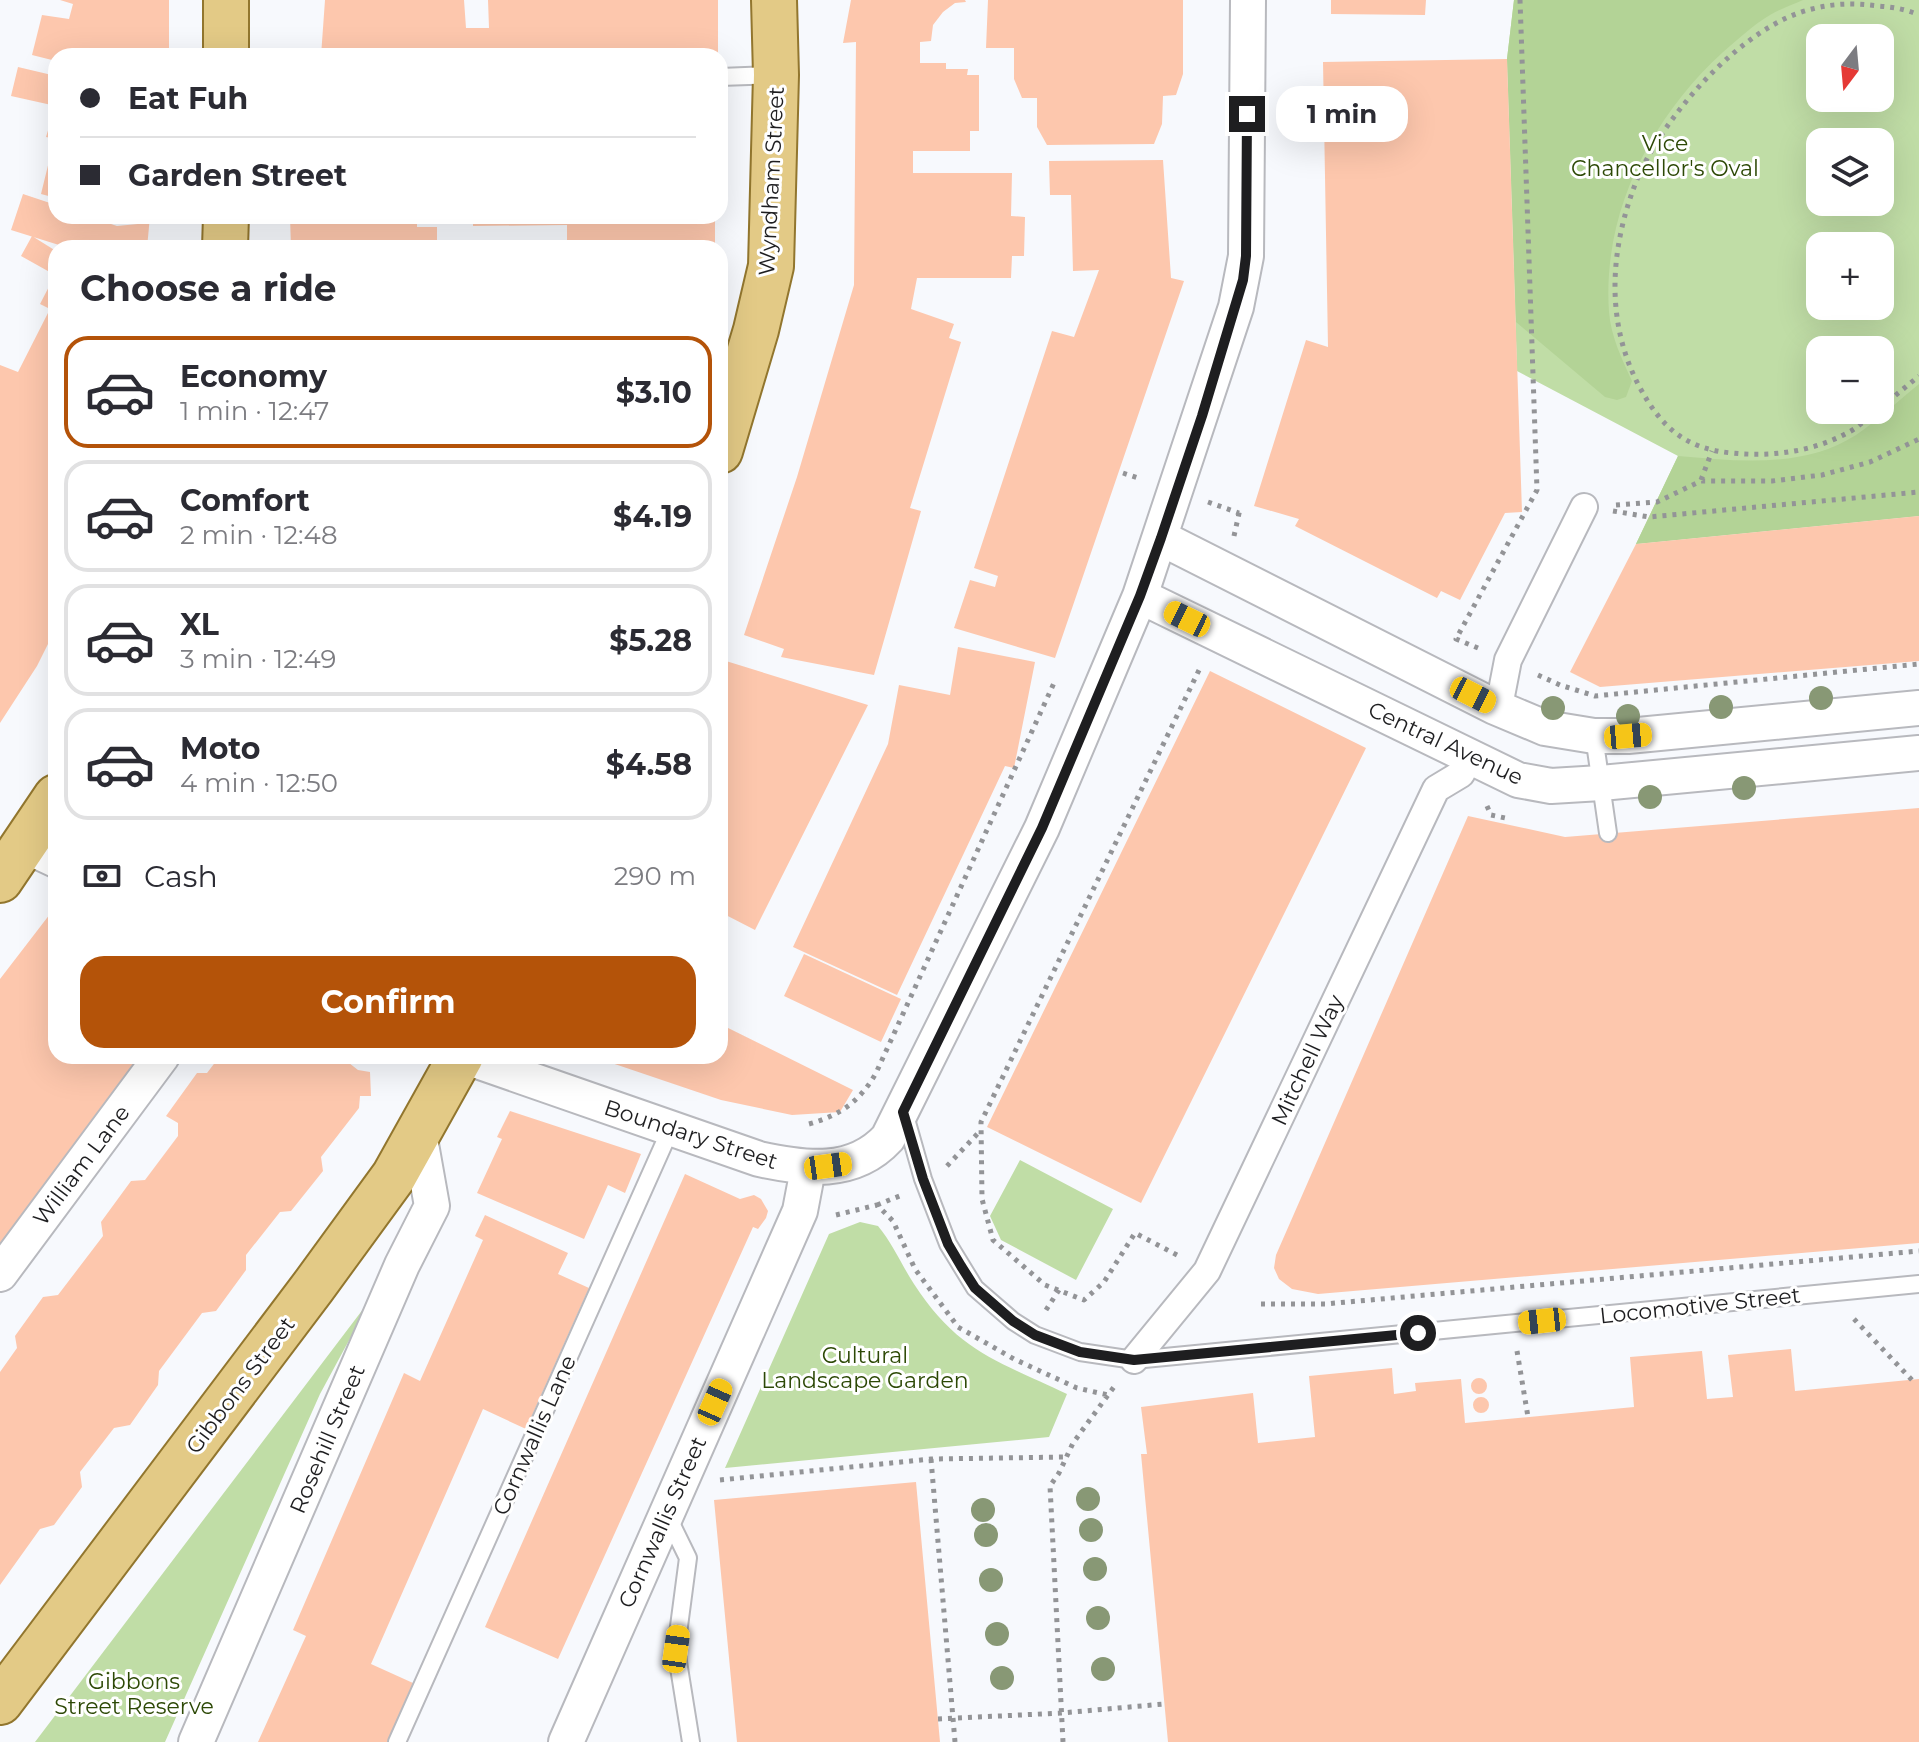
<!DOCTYPE html>
<meta charset="utf-8">
<style>
:root{--surface:#fff;--page:#f7f7f7;--text:#2b2b33;--muted:#7c7c81;--line:#e1e1e2;--accent:#b45309}
body{margin:0;font-family:Montserrat,sans-serif;background:var(--page);color:var(--text);height:100vh;display:flex;flex-direction:column;font-size:30px;white-space:nowrap}
*{box-sizing:border-box;margin:0}
p{font-size:26px;color:var(--muted)}
.icon{flex:none;width:44px;height:44px;fill:none;stroke:currentColor;stroke-width:2;stroke-linecap:round;stroke-linejoin:round}
.map{position:relative;flex:1;overflow:hidden}
.details{position:absolute;left:48px;top:240px;width:680px;height:824px;display:flex;flex-direction:column;background:var(--surface);border-radius:24px;box-shadow:0 8px 32px #0002}
.details>*{flex:none}
.top-card{position:absolute;left:48px;top:48px;width:680px;height:176px;border-radius:24px;box-shadow:0 8px 32px #0002;display:grid;align-content:center;height:176px;padding:0 32px;background:var(--surface)}
.needle{width:52px;rotate:196deg}
.buttons{position:absolute;left:1806px;top:24px;display:grid;gap:16px}
.buttons a{display:grid;place-items:center;width:88px;height:88px;border-radius:16px;background:var(--surface);box-shadow:0 8px 32px #0002;font-size:40px}
.end{position:absolute;width:36px;height:36px;margin:-18px;border:10px solid #1e1e20;background:#fff;box-shadow:0 0 0 4px #fff}
.from{border-radius:50%}
.bubble{position:absolute;height:56px;border-radius:24px;background:var(--surface);box-shadow:0 8px 32px #0002;font-size:26px;font-weight:700;line-height:56px;text-align:center}
.car{position:absolute;width:24px;height:48px;margin:-24px -12px;border-radius:10px;box-shadow:0 0 6px 2px #0007;background:linear-gradient(#f5c518 24%,#345 0 40%,#f5c518 0 76%,#345 0 86%,#f5c518 0)}
.top-card b{display:flex;align-items:center;gap:28px;height:76px;font-size:30px}
.top-card b+b{border-top:2px solid var(--line)}
.top-card i{width:20px;height:20px;background:var(--text)}
ul{padding:0;list-style:none}
li{display:flex;align-items:center;gap:24px;height:112px;margin:0 16px 12px;padding:0 16px;border:4px solid var(--line);border-radius:24px}
li div{flex:1}
li b{display:block;font-size:30px}
li em{font-style:normal;font-weight:700}
li.current{border-color:var(--accent)}
li>.icon{width:72px;height:72px;stroke-width:1.5}
h2{padding:0 32px;font-size:36px;line-height:96px}
.pay{display:flex;align-items:center;gap:20px;height:88px;padding:0 32px;font-size:30px}
.pay p{margin-inline-start:auto}
.button{display:flex;gap:16px;margin-top:auto;padding:16px 32px}
.button a{flex:1;height:92px;border-radius:24px;background:var(--accent);color:#fff;font-size:32px;font-weight:700;line-height:92px;text-align:center}
.map>svg:first-child{display:block}
.green{fill:#c0dda6;fill-rule:evenodd}
.forest{fill:#b3d396}
.building{fill:#fdc7ad}
.lines{fill:none;stroke-linecap:round;stroke-linejoin:round}
.service-casing{stroke:#b8b9be;stroke-width:20}
.pedestrian-casing{stroke:#b8b9be;stroke-width:30}
.minor-casing{stroke:#b8b9be;stroke-width:38}
.primary-casing{stroke:#92762e;stroke-width:48}
.path{stroke:#939497;stroke-width:5;stroke-dasharray:4 6;stroke-linecap:butt}
.service{stroke:#fff;stroke-width:16}
.pedestrian{stroke:#fff;stroke-width:26}
.minor{stroke:#fff;stroke-width:34}
.primary{stroke:#e3ca86;stroke-width:44}
.tree{fill:#889875}
.route{stroke:#1e1e20;stroke-width:10}
.labels{text-anchor:middle;stroke-width:6;stroke-linejoin:round;paint-order:stroke}
.park-label{font-size:22px;fill:#2d4906;stroke:#fff}
.street-label{font-size:22px;fill:#1e1e20;stroke:#fff}
</style>
<div class="map">
<svg width="1919" height="1742" viewBox="0 0 1919 1742">
<rect width="100%" height="100%" fill="#f7f9fd"/>
<path class="green" d="M1514,0H1919V516L1636,544L1678,456L1517,371L1507,59ZM1820,38H1880V98H1820ZM1820,142H1880V202H1820ZM1820,246H1880V306H1820ZM1820,350H1880V410H1820Z
M1020,1160L1113,1209L1076,1280L1001,1240L990,1216Z
M860,1222L878,1226C893,1244 901,1264 914,1284C958,1352 998,1361 1067,1394L1049,1437L725,1468L829,1234Z
M373,1296L320,1394L165,1742H35Z"/>
<path class="forest" d="M1514,0H1803C1792,5 1780,9 1770,15C1753,25 1737,40 1722,53C1651,118 1602,213 1609,312C1611,337 1622,359 1632,381L1626,397L1617,400L1605,397L1516,322L1507,59Z
M1919,384V516L1636,544L1678,456C1737,461 1803,469 1856,435C1878,420 1898,401 1919,384Z"/>
<path class="building" d="M60,0H169V56H56V61L32,55L42,15L69,19L73,4Z
M325,0H464L466,28H489L488,0H718V56H321Z
M851,0H965L966,2L955,3L943,12L933,25L931,41L920,42V63H946V69H968L967,75H979V131H970V151H913V173H1012L1011,216L1025,217L1024,256H1012L1011,278H917L911,309L954,324L949,338L961,342L910,508L921,511L874,675L781,657L784,649L744,635L797,477L854,285L856,42L843,43Z
M988,0H1183V74L1176,95L1163,96L1162,124L1154,144L1047,145L1037,127V98H1022L1014,79V48H986Z
M1331,0H1426L1425,15L1331,14Z
M1507,59L1522,512L1505,513L1460,600L1441,591L1437,598L1295,526L1299,519L1254,506L1306,340L1328,347L1323,62Z
M18,67L56,76V106L11,96Z
M53,114H56V139L46,137Z
M52,149H56V198L41,194Z
M1163,160L1171,278L1184,281L1055,658L954,628L970,580L995,587L998,576L974,568L1052,331L1074,337L1099,270L1073,271L1071,195H1050L1049,161Z
M23,194L56,205V216H87L117,226L148,223L125,216H150L147,248H59V245L11,230Z
M290,216H417V227H437V248H291Z
M473,216H715V248H567V225L473,226Z
M32,236L56,251V628L37,666L0,723V365L18,372L50,309L40,304L55,275L21,256Z
M1919,516V661L1600,687L1570,672L1636,544Z
M958,647L1035,662L1014,768L1005,766L897,995L793,947L888,744L899,685L950,695Z
M726,661L868,705L755,930L720,912V674Z
M1210,671L1366,748L1141,1203L987,1127Z
M1919,808V1243L1318,1294L1292,1289L1279,1279L1274,1268L1276,1255L1468,816L1565,837Z
M56,912V1056H161L0,1263V979L50,914Z
M804,954L901,999L881,1042L784,996Z
M720,1024L853,1090L840,1112L792,1115L721,1100L594,1057L720,1056Z
M220,1056H340L358,1070L370,1072L371,1096H360L359,1108L321,1157L323,1171L291,1211L280,1212L246,1255V1270L216,1311L202,1313L159,1371L158,1385L130,1425L114,1428L80,1472L82,1487L54,1525L40,1529L0,1585V1372L17,1348L15,1336L43,1297L58,1295L103,1236L101,1222L131,1181L145,1180L178,1136V1123L166,1116L197,1073H207Z
M510,1111L641,1154L625,1193L608,1185L584,1239L477,1193L502,1139L497,1137Z
M685,1174L740,1199L754,1195L761,1199L768,1211L766,1218L758,1229L753,1227L558,1659L485,1627Z
M485,1215L568,1253L558,1274L589,1288L526,1429L483,1409L371,1664L413,1683L387,1742H258L306,1636L293,1630L404,1373L420,1381L483,1240L475,1236Z
M1791,1349L1795,1391L1919,1379V1742H1168L1141,1454H1147L1141,1407L1253,1393L1258,1443L1315,1437L1309,1376L1392,1368L1394,1394L1416,1391L1415,1383L1461,1379L1465,1423L1634,1407L1630,1357L1702,1351L1707,1399L1733,1397L1728,1355Z
M1471 1386a8 8 0 1 1 16 0a8 8 0 1 1-16 0Z
M1473 1405a8 8 0 1 1 16 0a8 8 0 1 1-16 0Z
M916,1482L940,1742H737L714,1500Z"/>
<g class="lines">
<g class="service-casing">
<path id="service" d="M720,77L774,75
M1594,736L1608,833
M904,1112L923,1179L948,1244L975,1288L1013,1321L1035,1335L1080,1352L1134,1360L1919,1284
M667,1515L688,1558L676,1649L691,1742
M397,1742L671,1128"/>
</g>
<g class="pedestrian-casing">
<path id="pedestrian" d="M1501,696L1508,660L1584,507
M1134,1360L1207,1271L1436,789L1461,774L1470,757"/>
</g>
<g class="minor-casing">
<path id="minor" d="M1161,538L1495,707L1545,728L1594,736H1628L1919,708
M1140,596L1518,780L1551,786L1601,783L1919,753
M24,845L56,860
M463,1056L759,1159C805,1169 853,1176 888,1138L1042,828L1140,596L1236,307L1246,256L1248,0
M0,1274L162,1056
M196,1742L402,1265L432,1206L419,1133
M566,1742L800,1211L808,1169"/>
</g>
<g class="primary-casing">
<path id="primary" d="M226,0V56
M225,248L226,216
M720,451L756,330L771,266L776,75L774,0
M0,880L56,797
M0,1702L313,1287L394,1176L461,1056"/>
</g>
<path class="path" d="M514,248L516,242
M1880,408L1919,376
M1877,410C1868,417 1859,427 1849,432C1813,452 1771,457 1732,453C1685,449 1661,427 1639,386C1605,321 1610,249 1636,182C1662,117 1743,25 1812,9C1835,3 1855,3 1878,6C1893,7 1905,9 1919,15
M1123,473L1141,479
M1701,480L1712,451
M1208,502L1239,513
M1616,505L1657,502L1701,481H1772L1822,475L1870,462L1919,439
M1613,511L1649,517L1919,492
M1234,536L1240,509
M1478,648L1456,639L1537,490L1520,0
M1538,675L1560,685L1595,696L1919,664
M1487,806L1491,815L1510,819
M809,1124C841,1115 860,1101 876,1073L1054,683
M947,1166L981,1130
M877,1205L902,1195
M836,1215L877,1205L893,1221L915,1269L958,1327L1014,1359L1077,1388L1108,1395
M1177,1255L1135,1233L1104,1282L1084,1300L1045,1285L993,1240L982,1199L981,1122L1201,666
M1261,1304H1325L1919,1251
M1046,1310L1059,1290
M1854,1319L1912,1380
M1517,1351L1528,1417
M931,1459L955,1742
M720,1480L931,1459L1066,1457
M938,1719L1061,1713L1164,1704
M1063,1742L1050,1486L1059,1473L1073,1443L1116,1384"/>
<use href="#service" class="service"/>
<use href="#pedestrian" class="pedestrian"/>
<use href="#minor" class="minor"/>
<use href="#primary" class="primary"/>
</g>
<g class="tree">
<circle cx="1821" cy="698" r="12"/>
<circle cx="1721" cy="707" r="12"/>
<circle cx="1553" cy="708" r="12"/>
<circle cx="1628" cy="716" r="12"/>
<circle cx="1744" cy="788" r="12"/>
<circle cx="1650" cy="797" r="12"/>
<circle cx="1088" cy="1499" r="12"/>
<circle cx="983" cy="1510" r="12"/>
<circle cx="1091" cy="1530" r="12"/>
<circle cx="986" cy="1535" r="12"/>
<circle cx="1095" cy="1569" r="12"/>
<circle cx="991" cy="1580" r="12"/>
<circle cx="1098" cy="1618" r="12"/>
<circle cx="997" cy="1634" r="12"/>
<circle cx="1103" cy="1669" r="12"/>
<circle cx="1002" cy="1678" r="12"/>
</g>
<g class="lines">
<path class="route" d="M1247,114L1246,256L1243,280L1202,416L1161,538L1140,596L1042,828L903,1112L923,1179L948,1244L961,1266L975,1288L1013,1321L1035,1335L1080,1352L1134,1360L1418,1333"/>
</g>
<g class="labels">
<g class="park-label">
<text x="1665" y="151">Vice<tspan x="1665" dy="25">Chancellor's Oval</tspan></text>
<text x="865" y="1363">Cultural<tspan x="865" dy="25">Landscape Garden</tspan></text>
<text x="134" y="1689">Gibbons<tspan x="134" dy="25">Street Reserve</tspan></text>
</g>
<g class="street-label">
<text transform="translate(771 181) rotate(-87)" y="8">Wyndham Street</text>
<text transform="translate(1446 743) rotate(25)" y="8">Central Avenue</text>
<text transform="translate(1307 1060) rotate(-65)" y="8">Mitchell Way</text>
<text transform="translate(691 1134) rotate(18)" y="8">Boundary Street</text>
<text transform="translate(81 1165) rotate(-53)" y="8">William Lane</text>
<text transform="translate(1700 1305) rotate(-6)" y="8">Locomotive Street</text>
<text transform="translate(240 1385) rotate(-53)" y="8">Gibbons Street</text>
<text transform="translate(534 1435) rotate(-66)" y="8">Cornwallis Lane</text>
<text transform="translate(327 1439) rotate(-67)" y="8">Rosehill Street</text>
<text transform="translate(662 1522) rotate(-66)" y="8">Cornwallis Street</text>
</g>
</g>
</svg>
<div class="buttons">
<a><svg class="needle" viewBox="-14 -14 28 28"><path d="M0-13l5 13h-10z" fill="#e53935"/><path d="M0 13l5-13h-10z" fill="#7c7c81"/></svg></a>
<a><svg class="icon" aria-label="layers" viewBox="0 0 24 24"><path d="M12 4l9 5-9 5-9-5zM3 14l9 5 9-5"/></svg></a>
<a>+</a>
<a>−</a>
</div>
<i class="end from" style="left:1418px;top:1333px"></i>
<i class="end" style="left:1247px;top:114px"></i>
<div class="bubble" style="left:1276px;top:86px;width:132px">1 min</div>
<i class="car" style="left:1187px;top:619px;rotate:296deg"></i>
<i class="car" style="left:1473px;top:695px;rotate:117deg"></i>
<i class="car" style="left:1628px;top:736px;rotate:85deg"></i>
<i class="car" style="left:828px;top:1166px;rotate:82deg"></i>
<i class="car" style="left:1542px;top:1321px;rotate:264deg"></i>
<i class="car" style="left:715px;top:1402px;rotate:24deg"></i>
<i class="car" style="left:676px;top:1649px;rotate:8deg"></i>
<div class="top-card">
<b><i class="from"></i>Eat Fuh</b>
<b><i></i>Garden Street</b>
</div>
<section class="details">
<h2>Choose a ride</h2>
<ul>
<li class="current"><svg class="icon" aria-label="car" viewBox="0 0 24 24"><path d="M5 17H2v-5l4-1 3-4h7l3 4 3 1v5h-3M9 17h6M6 11h13"/><circle cx="7" cy="17" r="2"/><circle cx="17" cy="17" r="2"/></svg><div><b>Economy</b><p>1 min · 12:47</p></div><em>$3.10</em></li>
<li><svg class="icon" aria-label="car" viewBox="0 0 24 24"><path d="M5 17H2v-5l4-1 3-4h7l3 4 3 1v5h-3M9 17h6M6 11h13"/><circle cx="7" cy="17" r="2"/><circle cx="17" cy="17" r="2"/></svg><div><b>Comfort</b><p>2 min · 12:48</p></div><em>$4.19</em></li>
<li><svg class="icon" aria-label="car" viewBox="0 0 24 24"><path d="M5 17H2v-5l4-1 3-4h7l3 4 3 1v5h-3M9 17h6M6 11h13"/><circle cx="7" cy="17" r="2"/><circle cx="17" cy="17" r="2"/></svg><div><b>XL</b><p>3 min · 12:49</p></div><em>$5.28</em></li>
<li><svg class="icon" aria-label="car" viewBox="0 0 24 24"><path d="M5 17H2v-5l4-1 3-4h7l3 4 3 1v5h-3M9 17h6M6 11h13"/><circle cx="7" cy="17" r="2"/><circle cx="17" cy="17" r="2"/></svg><div><b>Moto</b><p>4 min · 12:50</p></div><em>$4.58</em></li>
</ul>
<div class="pay"><svg class="icon" aria-label="cash" viewBox="0 0 24 24"><path d="M3 7h18v10H3z"/><circle cx="12" cy="12" r="2"/></svg>Cash<p>290 m</p></div>
<div class="button"><a>Confirm</a></div>
</section>
</div>
